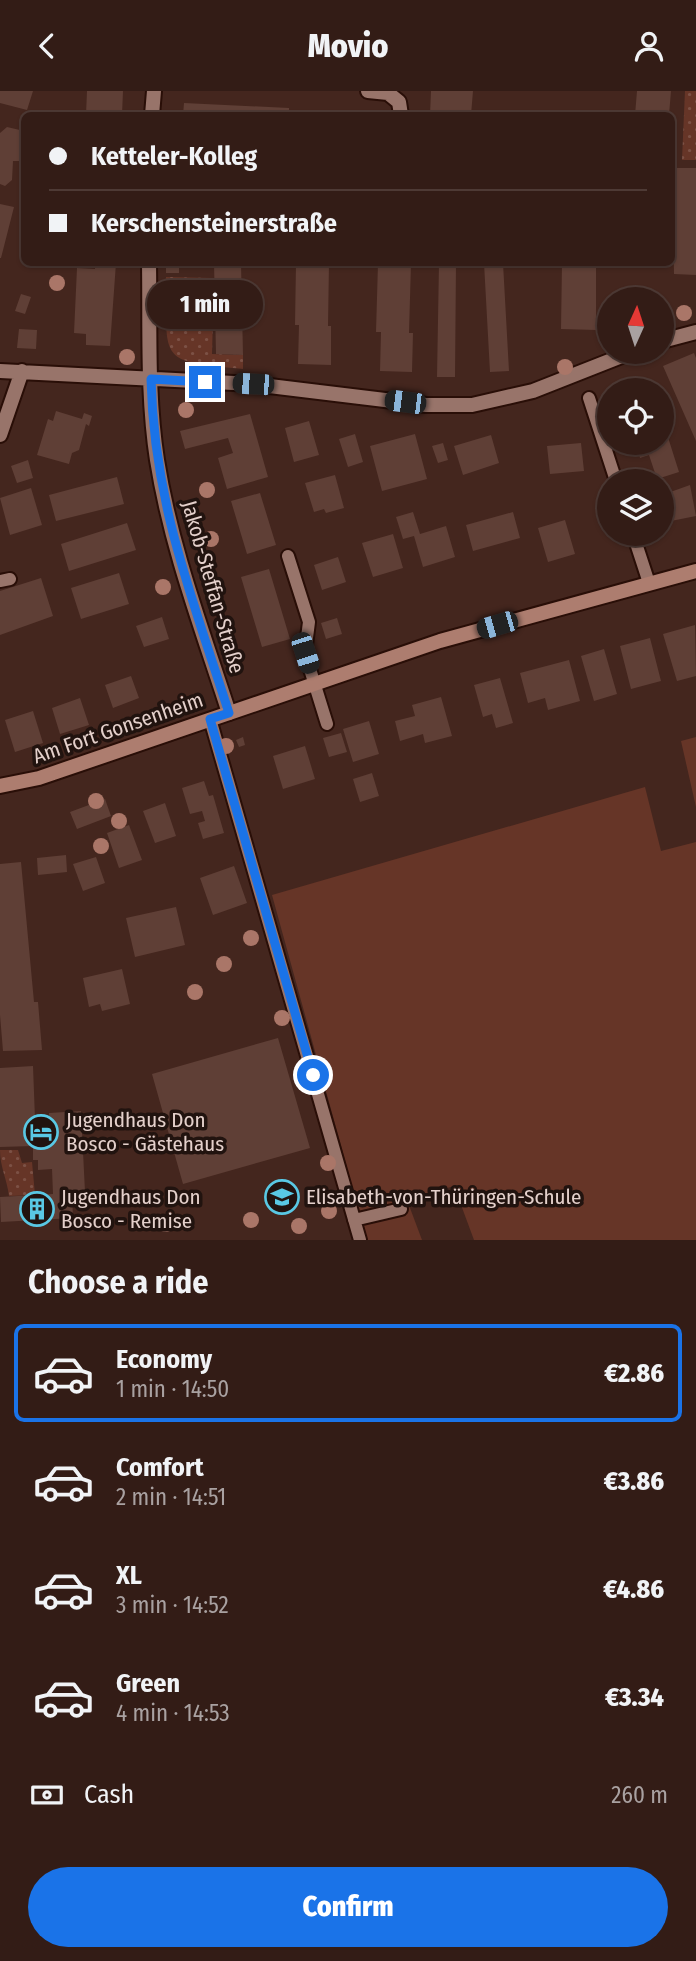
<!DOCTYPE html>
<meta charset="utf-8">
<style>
:root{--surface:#331c16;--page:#3e2923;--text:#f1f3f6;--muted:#a9a1a1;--line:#4e3a35;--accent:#1a73e8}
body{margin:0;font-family:"Fira Sans Condensed",sans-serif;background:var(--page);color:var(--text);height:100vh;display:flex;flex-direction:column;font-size:26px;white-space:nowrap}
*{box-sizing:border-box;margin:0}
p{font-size:23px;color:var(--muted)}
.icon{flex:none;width:38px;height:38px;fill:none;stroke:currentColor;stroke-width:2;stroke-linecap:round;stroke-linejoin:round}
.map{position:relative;height:1149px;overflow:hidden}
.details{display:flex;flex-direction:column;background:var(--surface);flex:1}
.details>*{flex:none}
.top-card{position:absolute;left:21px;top:21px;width:654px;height:154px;border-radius:10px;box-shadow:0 2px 5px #0004,0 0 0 2px var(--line);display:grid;align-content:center;height:154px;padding:0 28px;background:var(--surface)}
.needle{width:46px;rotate:3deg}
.tools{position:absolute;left:597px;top:196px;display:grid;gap:14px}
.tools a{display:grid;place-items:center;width:77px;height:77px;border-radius:50%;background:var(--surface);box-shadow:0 2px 5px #0004,0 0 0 2px var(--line);font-size:35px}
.end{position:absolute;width:32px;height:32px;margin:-16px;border:9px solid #1a73e8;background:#fff;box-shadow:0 0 0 4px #fff}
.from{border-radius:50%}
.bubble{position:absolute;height:49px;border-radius:24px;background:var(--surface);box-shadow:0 2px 5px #0004,0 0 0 2px var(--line);font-size:23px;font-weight:800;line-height:49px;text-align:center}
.car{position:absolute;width:21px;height:42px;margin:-21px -10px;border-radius:9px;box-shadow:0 0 5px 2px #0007;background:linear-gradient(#222 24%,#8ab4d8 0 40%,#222 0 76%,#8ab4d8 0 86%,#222 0)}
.top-card b{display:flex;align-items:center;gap:24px;height:66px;font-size:26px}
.top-card b+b{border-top:2px solid var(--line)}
.top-card i{width:18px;height:18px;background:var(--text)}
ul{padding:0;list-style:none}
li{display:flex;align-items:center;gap:21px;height:98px;margin:0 14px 10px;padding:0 14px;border:4px solid transparent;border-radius:10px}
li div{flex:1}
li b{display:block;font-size:26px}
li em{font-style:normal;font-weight:800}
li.active{border-color:var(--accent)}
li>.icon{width:63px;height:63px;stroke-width:1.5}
h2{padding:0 28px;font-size:32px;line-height:84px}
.pay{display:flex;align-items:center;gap:18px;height:77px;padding:0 28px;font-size:26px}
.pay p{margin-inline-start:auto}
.primary-button{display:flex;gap:14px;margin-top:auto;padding:14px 28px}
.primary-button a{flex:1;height:80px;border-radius:42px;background:var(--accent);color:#fff;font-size:28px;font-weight:800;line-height:80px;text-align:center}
header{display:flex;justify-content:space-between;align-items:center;height:91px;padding:0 28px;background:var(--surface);font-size:32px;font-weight:800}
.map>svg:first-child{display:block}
.grass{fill:url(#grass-dots)}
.park{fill:#663527}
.building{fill:#5f3f36}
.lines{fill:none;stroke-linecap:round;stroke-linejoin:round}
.lane-casing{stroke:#290e07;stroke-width:16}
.street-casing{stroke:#290e07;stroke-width:18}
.secondary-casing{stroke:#290e07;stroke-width:18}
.lane{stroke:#98746a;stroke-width:12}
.street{stroke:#98746a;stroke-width:14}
.secondary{stroke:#ad7d6f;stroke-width:14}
.tree{fill:#aa7668}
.route{stroke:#1a73e8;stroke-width:9}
.labels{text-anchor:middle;stroke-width:7;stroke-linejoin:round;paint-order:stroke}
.street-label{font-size:21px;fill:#e4d0cb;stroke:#21130f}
.poi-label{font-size:21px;fill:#e4d0cb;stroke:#21130f;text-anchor:start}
</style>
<header><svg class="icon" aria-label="back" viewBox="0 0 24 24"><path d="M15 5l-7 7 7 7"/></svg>Movio<svg class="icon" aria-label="person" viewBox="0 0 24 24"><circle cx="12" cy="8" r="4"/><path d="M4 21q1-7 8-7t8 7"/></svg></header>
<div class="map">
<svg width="696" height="1149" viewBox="0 0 696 1149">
<defs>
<pattern id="grass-dots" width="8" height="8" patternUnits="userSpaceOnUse" patternTransform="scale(1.75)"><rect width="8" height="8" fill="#663527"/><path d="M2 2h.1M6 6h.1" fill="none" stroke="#7c5145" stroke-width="1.8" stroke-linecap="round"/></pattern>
</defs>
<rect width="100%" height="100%" fill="#44261e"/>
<path class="grass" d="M685,0H696V69H682Z
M166,186L214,187L212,263L243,264V278C156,271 167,269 166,186Z
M0,1059H18L22,1072L32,1071L35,1104L9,1105C7,1088 0,1076 0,1059Z"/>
<path class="park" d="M696,646V716L681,650Z
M645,696L661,760L696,751V1149H474L454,1095L407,1109L422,1149H367L272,804Z"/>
<path class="building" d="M0,0H33L27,19L0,12Z
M87,0H123L122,24H86Z
M431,0H473L471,24H430Z
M637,0H671L669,24H635Z
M184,12L289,17V24H183Z
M7,36L24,40V70H13L12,89L5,95L0,93V42Z
M672,77H696V184L674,183Z
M0,113L14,116L1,167H0Z
M95,172H116L110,255L86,254V243L74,242L77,177L95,178Z
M166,172H179V182H166Z
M214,172H241L243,264L216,263Z
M296,172H329L328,235H331V274L298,273L299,234H295Z
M378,172H411L409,242H413L412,281L380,280L381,241H376Z
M439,172H456L455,286H437Z
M484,172H503L509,280L490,281Z
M562,172H596V239L561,238Z
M21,203L31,206L25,223L15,220Z
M19,238L37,239L36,258L17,257Z
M694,262L696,267V350L663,275Z
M56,320L82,328L84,322L92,325L89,335L86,333L79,359L72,362L69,373L37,364L48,328L53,330Z
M250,323L268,386L227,398L218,367L233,362L228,347L185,358L180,340Z
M309,330L319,364L294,371L285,337Z
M666,340L679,381L657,388L649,364L640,367L636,352H662V342Z
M355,343L363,371L348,376L339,348Z
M415,343L427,388L382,400L370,355Z
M491,344L499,372L463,384L454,355Z
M443,352L448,369L438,372L432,355Z
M581,352L584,380L550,383L547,355Z
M28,369L33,387L17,392L11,375Z
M335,384L344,417L326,422L324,418L314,421L305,392Z
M117,386L124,413L56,430L49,404Z
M690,394L696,425L666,431L662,404Z
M31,397L42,434L10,444L0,407Z
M260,402L276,454L247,463L231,410Z
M413,421L420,443L446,435L455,466L423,476L414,445L403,448L396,426Z
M513,421L520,447L473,460L466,434Z
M565,429L575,463L548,471L538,437Z
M127,432L136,459L69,480L61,453Z
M393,443L403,477L373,486L362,452Z
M338,466L346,491L322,499L314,474Z
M269,478L290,548L262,556L241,486Z
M119,482L129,513L81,528L71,497Z
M41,487L53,525L0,544V500Z
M162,526L169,548L144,556L136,535Z
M337,527L342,543L326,548L321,532Z
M695,534L696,585L677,590L663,543Z
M650,547L661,590L631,598L620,555Z
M604,558L617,603L594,610L581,565Z
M569,569L580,610L548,619L545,607L528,612L520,582Z
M131,585L139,607L113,617L105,594Z
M500,587L513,632L496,637L492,623L483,626L474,594Z
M441,606L452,645L425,652L423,643L400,650L395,630L415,625L412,614Z
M80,607L89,634L60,643L52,617Z
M33,620L43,652L15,661L5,629Z
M369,630L379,663L353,671L343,638Z
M341,642L347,661L329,666L323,647Z
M243,646L245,654L239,656L236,649Z
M305,655L315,688L283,698L273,665Z
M372,682L379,705L360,711L353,688Z
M204,690L209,705L213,704L224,742L203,748L198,732L205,730L202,720L190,723L182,697Z
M105,708L111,725L77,738L70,721Z
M165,712L176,745L155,752L143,720Z
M129,734L142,769L119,777L107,742Z
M66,764L67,781L38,784L37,767Z
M96,766L105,792L83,800L73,773Z
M21,771L34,911H38L42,959L3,960L0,924V773Z
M234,775L247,812L213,824L200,787Z
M176,816L185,854L135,866L126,827Z
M122,878L130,913L102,920L100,913L89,916L83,887Z
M278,947L310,1057L183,1093L152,983Z
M33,975L35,1028L49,1027V1022L81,1020L85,1101L72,1102L73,1127L1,1131L0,1106L53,1103L52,1078L38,1079V1069H33V1055L0,1056V977Z"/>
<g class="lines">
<g class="lane-casing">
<path id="lane" d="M589,307L616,390
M633,443L649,492
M288,465L309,531L305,562L327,633
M0,490L10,488
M210,628L360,1149
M354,1129L401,1118"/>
</g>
<g class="street-casing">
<path id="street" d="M368,0L388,2L399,11L401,24
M152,24L154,0
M149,172C150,237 147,305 157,369C171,457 202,538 229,622
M662,250L696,241
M0,280L253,293L426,314H472L533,300L632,261
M0,344L22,280"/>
</g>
<g class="secondary-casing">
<path id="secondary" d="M0,695L39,687L440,550L696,480"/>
</g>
<use href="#lane" class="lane"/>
<use href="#street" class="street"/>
<use href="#secondary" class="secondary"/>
</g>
<g class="tree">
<circle cx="57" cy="192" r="8"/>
<circle cx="684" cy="222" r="8"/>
<circle cx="127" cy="266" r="8"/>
<circle cx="565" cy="276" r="8"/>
<circle cx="186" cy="319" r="8"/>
<circle cx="207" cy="399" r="8"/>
<circle cx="211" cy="448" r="8"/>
<circle cx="163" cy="496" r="8"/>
<circle cx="226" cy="655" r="8"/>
<circle cx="96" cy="710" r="8"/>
<circle cx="119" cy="730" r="8"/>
<circle cx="101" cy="755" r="8"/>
<circle cx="251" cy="847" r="8"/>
<circle cx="224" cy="873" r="8"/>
<circle cx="195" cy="901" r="8"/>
<circle cx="282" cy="927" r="8"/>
<circle cx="328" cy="1072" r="8"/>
<circle cx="329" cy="1120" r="8"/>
<circle cx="251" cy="1129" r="8"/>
<circle cx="166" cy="1133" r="8"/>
<circle cx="299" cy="1135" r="8"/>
</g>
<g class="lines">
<path class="route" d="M205,291L151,288C154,412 192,506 229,622L210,628L313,984"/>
</g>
<defs>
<g id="hotel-ring" transform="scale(1.75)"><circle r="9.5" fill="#21130f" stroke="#59c8e4" stroke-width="1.5"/><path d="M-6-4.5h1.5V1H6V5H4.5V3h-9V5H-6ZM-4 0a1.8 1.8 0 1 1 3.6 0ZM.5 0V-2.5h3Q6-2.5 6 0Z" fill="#59c8e4"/></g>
<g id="school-ring" transform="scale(1.75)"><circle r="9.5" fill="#21130f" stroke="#59c8e4" stroke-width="1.5"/><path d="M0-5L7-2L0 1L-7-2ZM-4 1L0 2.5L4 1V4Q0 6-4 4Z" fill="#59c8e4"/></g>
<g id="building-ring" transform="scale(1.75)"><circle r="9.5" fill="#21130f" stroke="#59c8e4" stroke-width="1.5"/><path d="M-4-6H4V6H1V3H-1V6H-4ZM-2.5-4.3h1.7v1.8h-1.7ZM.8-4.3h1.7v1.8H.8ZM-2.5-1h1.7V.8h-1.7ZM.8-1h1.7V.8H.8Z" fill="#59c8e4"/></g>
</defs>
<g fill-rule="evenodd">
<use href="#hotel-ring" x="41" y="1041"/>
<use href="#school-ring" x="282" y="1106"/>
<use href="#building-ring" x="37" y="1118"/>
</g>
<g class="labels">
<g class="street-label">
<text transform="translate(213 496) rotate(74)" y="7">Jakob-Steffan-Straße</text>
<text transform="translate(118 637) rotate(-19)" y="7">Am Fort Gonsenheim</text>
</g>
<g class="poi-label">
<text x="66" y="1036">Jugendhaus Don<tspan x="66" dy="24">Bosco - Gästehaus</tspan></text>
<text x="61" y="1113">Jugendhaus Don<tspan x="61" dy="24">Bosco - Remise</tspan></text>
<text x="306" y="1113">Elisabeth-von-Thüringen-Schule</text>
</g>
</g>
</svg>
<div class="tools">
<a><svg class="needle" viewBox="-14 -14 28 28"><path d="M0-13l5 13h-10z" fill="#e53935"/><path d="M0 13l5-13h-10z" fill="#a9a1a1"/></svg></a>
<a><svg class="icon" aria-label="locate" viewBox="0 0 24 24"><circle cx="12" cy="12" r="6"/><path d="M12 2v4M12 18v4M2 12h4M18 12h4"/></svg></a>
<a><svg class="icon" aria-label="layers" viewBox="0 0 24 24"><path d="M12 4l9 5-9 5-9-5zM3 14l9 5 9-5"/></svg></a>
</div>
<i class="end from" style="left:313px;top:984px"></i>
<i class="end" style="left:205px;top:291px"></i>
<div class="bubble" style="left:147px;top:189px;width:116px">1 min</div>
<i class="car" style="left:253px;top:293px;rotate:273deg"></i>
<i class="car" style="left:405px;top:311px;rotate:277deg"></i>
<i class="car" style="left:497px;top:534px;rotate:254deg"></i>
<i class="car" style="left:305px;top:562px;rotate:162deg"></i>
<div class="top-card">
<b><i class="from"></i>Ketteler-Kolleg</b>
<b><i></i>Kerschensteinerstraße</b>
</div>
</div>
<section class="details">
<h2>Choose a ride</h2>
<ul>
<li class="active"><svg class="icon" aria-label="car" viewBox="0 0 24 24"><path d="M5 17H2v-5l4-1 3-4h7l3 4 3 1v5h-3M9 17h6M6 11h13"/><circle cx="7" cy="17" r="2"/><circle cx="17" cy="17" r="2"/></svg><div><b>Economy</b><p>1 min · 14:50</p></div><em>€2.86</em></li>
<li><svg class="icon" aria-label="car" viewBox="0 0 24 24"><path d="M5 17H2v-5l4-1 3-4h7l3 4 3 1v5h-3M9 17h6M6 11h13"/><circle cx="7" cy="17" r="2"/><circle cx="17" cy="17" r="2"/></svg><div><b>Comfort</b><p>2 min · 14:51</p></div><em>€3.86</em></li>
<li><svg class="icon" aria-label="car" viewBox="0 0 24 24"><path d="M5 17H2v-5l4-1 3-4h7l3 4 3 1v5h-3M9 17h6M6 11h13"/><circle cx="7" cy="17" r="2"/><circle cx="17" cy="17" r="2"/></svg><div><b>XL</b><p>3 min · 14:52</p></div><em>€4.86</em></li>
<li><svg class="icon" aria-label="car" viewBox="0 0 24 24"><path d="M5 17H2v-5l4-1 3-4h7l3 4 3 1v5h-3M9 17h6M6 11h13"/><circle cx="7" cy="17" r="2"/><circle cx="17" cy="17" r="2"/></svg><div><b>Green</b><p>4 min · 14:53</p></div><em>€3.34</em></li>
</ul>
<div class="pay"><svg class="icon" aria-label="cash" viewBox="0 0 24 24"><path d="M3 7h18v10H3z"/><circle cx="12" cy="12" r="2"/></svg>Cash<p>260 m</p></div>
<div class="primary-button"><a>Confirm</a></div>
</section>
